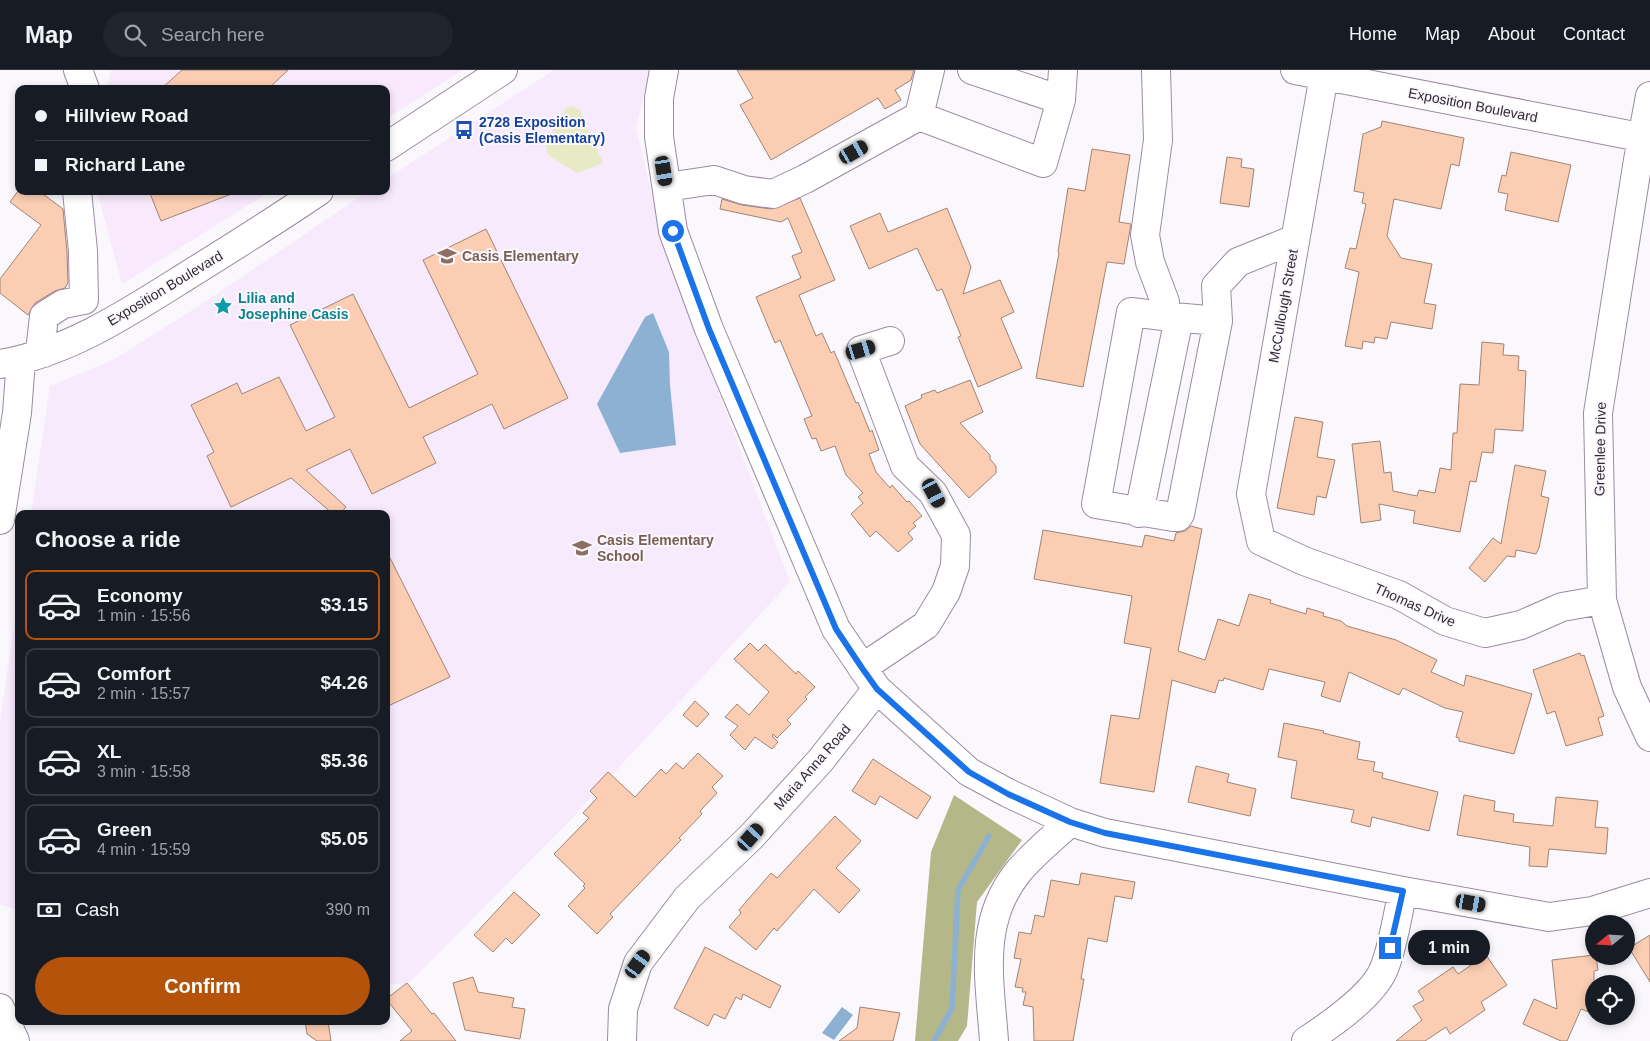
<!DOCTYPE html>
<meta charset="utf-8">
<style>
:root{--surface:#171b24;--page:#20242c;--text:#f1f3f6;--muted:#9ea1a6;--line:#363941;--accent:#b45309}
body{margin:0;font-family:Arial,sans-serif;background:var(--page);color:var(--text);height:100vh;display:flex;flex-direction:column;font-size:19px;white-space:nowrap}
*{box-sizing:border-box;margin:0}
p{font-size:16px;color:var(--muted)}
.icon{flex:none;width:28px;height:28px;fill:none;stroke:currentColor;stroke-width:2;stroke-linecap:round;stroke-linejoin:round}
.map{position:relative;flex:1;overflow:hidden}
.drawer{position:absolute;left:15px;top:440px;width:375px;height:515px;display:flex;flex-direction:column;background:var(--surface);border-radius:10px;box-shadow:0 2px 8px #0003}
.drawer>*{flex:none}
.hud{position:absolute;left:15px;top:15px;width:375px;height:110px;border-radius:10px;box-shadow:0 2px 8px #0003;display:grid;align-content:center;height:110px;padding:0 20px;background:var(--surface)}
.needle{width:32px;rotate:252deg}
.controls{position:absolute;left:1585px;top:845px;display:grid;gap:10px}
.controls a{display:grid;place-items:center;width:50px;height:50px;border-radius:50%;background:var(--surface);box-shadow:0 2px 8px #0003;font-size:25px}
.end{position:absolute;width:22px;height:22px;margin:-11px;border:6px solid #1a73e8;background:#fff;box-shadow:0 0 0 2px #fff}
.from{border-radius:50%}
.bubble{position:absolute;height:35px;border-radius:18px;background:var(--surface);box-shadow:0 2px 8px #0003;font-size:16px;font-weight:600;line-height:35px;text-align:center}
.car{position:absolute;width:15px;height:30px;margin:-15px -8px;border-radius:6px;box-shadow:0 0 4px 1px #0007;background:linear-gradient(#222 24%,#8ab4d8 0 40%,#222 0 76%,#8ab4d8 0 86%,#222 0)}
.hud b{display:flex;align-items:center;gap:18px;height:48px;font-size:19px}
.hud b+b{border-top:1px solid var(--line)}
.hud i{width:12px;height:12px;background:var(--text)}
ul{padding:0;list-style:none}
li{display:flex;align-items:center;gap:15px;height:70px;margin:0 10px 8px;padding:0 10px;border:2px solid var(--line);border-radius:10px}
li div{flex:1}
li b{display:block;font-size:19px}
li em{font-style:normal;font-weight:600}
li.active{border-color:var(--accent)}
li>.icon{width:45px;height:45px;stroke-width:1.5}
h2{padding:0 20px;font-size:22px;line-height:60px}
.pay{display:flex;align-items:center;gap:12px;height:55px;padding:0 20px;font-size:19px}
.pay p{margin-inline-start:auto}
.button{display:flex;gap:10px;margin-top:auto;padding:10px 20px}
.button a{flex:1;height:58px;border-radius:30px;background:var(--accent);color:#fff;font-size:20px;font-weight:600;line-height:58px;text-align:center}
header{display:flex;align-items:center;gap:30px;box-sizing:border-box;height:70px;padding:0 25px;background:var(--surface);border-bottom:1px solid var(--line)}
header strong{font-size:24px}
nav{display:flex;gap:28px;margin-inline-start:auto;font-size:18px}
.search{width:350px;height:45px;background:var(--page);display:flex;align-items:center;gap:12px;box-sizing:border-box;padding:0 18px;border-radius:28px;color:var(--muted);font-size:19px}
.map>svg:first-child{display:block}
.commercial{fill:#f8e9fc}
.built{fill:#f7eafd}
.green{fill:#e7eac5}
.forest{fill:#b4b889}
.water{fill:#8db1d3}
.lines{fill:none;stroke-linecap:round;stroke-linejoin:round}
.stream{stroke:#8db1d3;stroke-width:5.5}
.building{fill:#fbcdb2;stroke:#9f8476}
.minor-casing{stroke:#9b8ba2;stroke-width:30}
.minor{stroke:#fff;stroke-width:28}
.route{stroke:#1a73e8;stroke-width:6}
.labels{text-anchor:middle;stroke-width:4;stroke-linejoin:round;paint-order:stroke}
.street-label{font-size:14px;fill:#312a34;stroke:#fbf8fd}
.transit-label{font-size:14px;font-weight:bold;fill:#164399;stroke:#fbf8fd;text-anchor:start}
.education-label{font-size:14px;font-weight:bold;fill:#785e54;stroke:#fbf8fd;text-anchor:start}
.culture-label{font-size:14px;font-weight:bold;fill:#0d838f;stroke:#fbf8fd;text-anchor:start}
</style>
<header>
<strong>Map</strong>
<div class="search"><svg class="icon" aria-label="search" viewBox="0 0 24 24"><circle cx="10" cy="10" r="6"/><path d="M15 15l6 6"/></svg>Search here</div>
<nav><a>Home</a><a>Map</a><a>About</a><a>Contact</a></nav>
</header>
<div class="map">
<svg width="1650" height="971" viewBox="0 0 1650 971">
<rect width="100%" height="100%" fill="#fbf8fd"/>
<path class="commercial" d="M111,0H463L386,49V19H107Z
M97,121H271L122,214Z"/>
<path class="built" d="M554,0H650L636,58L667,186L790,512L565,756L407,915L386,913V444H31L50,316L113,290L208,230L368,121H386V109Z
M19,523V841L0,834V650Z"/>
<path class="green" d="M573,36L580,41L603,93L577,103L548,85L545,73L567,37Z"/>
<path class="forest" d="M954,725L1022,770L977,832L967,956L958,971H915L931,782Z"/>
<path class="water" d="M653,243L669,282L670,315L676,375L620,383L597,334L645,247Z
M842,937L853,945L834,970L822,963Z"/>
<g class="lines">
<path class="stream" d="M934,971L952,938L958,820L989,766"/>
</g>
<path class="building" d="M182,0H288L268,19H161Z
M737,0H914L911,10L895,20L901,30L885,39L878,28L771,90L740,35L753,28Z
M1382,51L1464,68L1459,96L1451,94L1441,139L1394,129L1387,166L1401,188L1432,194L1424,233L1436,235L1432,259L1391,252L1387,269L1375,267L1374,273L1363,271L1362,279L1345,276L1359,202L1345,198L1350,178L1356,179L1366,134L1362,133L1364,123L1354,121L1363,64L1381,57Z
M1092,79L1130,85L1119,152L1131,154L1124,194L1107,192L1083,317L1036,308L1059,183L1058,182L1068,118L1085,121Z
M1511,82L1571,95L1558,152L1505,140L1508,124L1498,122L1502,105L1506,106Z
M1227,87L1242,89L1241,97L1254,99L1249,137L1220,133Z
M18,121H39L63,139L67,182L68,213L65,218L55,221L35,233L28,245L0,223V209L41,155L10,132Z
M149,121H234V123L161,151Z
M800,128L835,210L799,225L816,266L822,263L831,283L834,281L856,333L858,332L870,362L872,360L879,380L869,384L876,402L890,418L892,415L907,432L909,431L922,446L913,453L916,456L908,463L913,469L898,482L876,461L870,467L851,444L863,433L858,427L863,423L846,405L835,376L821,381L816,368L812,369L804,349L812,346L780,270L775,273L756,227L801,208L792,186L802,182L788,148L781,152L720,139L722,129L742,135L771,139Z
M947,138L971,197L963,224L1000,210L1014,242L1001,248L1022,298L978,317L958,267L961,266L942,219L937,221L917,178L869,199L850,156L880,143L888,162Z
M486,159L568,328L504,359L492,334L423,367L436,393L372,424L350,379L306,400L346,437L340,444H333L291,408L231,437L207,386L214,382L191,335L237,313L242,324L279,307L306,361L335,347L290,255L353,224L409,338L478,304L423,190Z
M1482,272L1504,274L1503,285L1519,286L1518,300L1526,301L1523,361L1495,359L1493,383L1482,382L1476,412L1470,411L1460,462L1413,453L1415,441L1379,434L1381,450L1361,453L1352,374L1380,371L1384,403L1391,402L1393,421L1417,426L1419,420L1435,423L1440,398L1451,400L1453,363H1457L1460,314L1479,315Z
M970,310L983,342L960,353L990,385V389L996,396V403L969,428L920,374L905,336L922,328L921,325L935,320L937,323Z
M1295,347L1323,352L1317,387L1335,390L1326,428L1317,426L1314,445L1277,438Z
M1515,395L1546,401L1541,426L1549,428L1539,478L1536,484L1516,480L1515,487L1507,486L1485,512L1469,498L1493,468L1501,474Z
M1191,456L1202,459L1178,581L1205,590L1218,549L1239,556L1249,524L1271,530L1270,533L1306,544L1307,538L1324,543L1323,546L1341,551L1347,556L1396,570L1437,590L1431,602L1464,616L1466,605L1532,624L1514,684L1459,671V668L1456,667L1463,642L1445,638L1403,618L1399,625L1349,602L1340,632L1321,626L1325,612L1269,599L1263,620L1224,608L1223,611L1219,610L1215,623L1172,610L1154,722L1100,713L1111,645L1139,649L1151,578L1124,573L1132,526L1034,509L1043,460L1142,477L1145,465L1174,471L1176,463L1185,461Z
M386,480L450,607L386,637Z
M750,573L758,581L765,574L796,604L798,601L815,617L805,627L807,629L787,650L791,654L777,668L773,664L772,666L778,672L772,679L755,667L745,680L730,665L738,656L725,647L737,634L749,645L769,622L734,589Z
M1580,583L1581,586L1584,585L1604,646L1598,648L1603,665L1566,676L1555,641L1547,644L1533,600Z
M695,631L709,644L697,657L683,645Z
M1284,653L1324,661L1323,663L1360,672L1357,689L1375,692L1373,701L1383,703L1382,708L1438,722L1429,761L1372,747L1370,757L1351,752L1354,740L1291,728L1297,691L1278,687Z
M698,683L723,706L712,717L717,723L700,741L702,744L679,768L681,770L610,844L613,847L597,864L568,836L585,818L583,816L585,814L554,784L589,748L583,743L597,728L590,721L608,702L635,727L661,699L666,704L676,693L683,699Z
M873,689L931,727L917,749L880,726L875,735L852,721Z
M1196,696L1229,704L1227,712L1256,719L1250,746L1188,732Z
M1464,725L1495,731L1494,741L1514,744L1513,752L1553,756L1556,727L1598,731L1595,757L1608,758L1606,784L1549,779L1547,797L1529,796L1530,777L1457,765Z
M835,746L861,771L836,798L860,820L839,843L814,819L777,861L774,858L756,880L729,857L741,843L739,840L771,803L777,808Z
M1081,803L1135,812L1132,829L1115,826L1107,872L1088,868L1081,909H1084L1073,971H1034L1033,937L1023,935L1026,922H1022L1023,918L1015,917L1021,889L1014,888L1019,862L1031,864L1035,845L1044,847L1051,810L1079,815Z
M514,822L540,845L512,874L506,868L493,882L474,865Z
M1650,865V912L1629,878Z
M705,877L781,916L770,938L743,924L741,930L736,927L725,949L714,944L708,956L674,938Z
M1486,885L1507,915L1481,932L1485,940L1450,964L1446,957L1425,971H1396L1422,950L1413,936L1424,930L1418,921L1453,897L1458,904Z
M1594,885L1596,886L1598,900L1594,901V944L1581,939L1567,971H1561L1523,954L1534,929L1557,939L1552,890Z
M473,907L478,922L514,928L512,937L525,939L520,969L465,960L453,913Z
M407,913L432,944L434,943L456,971H400L412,961L386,929Z
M860,937L900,943L893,971H839L857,958Z
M305,951H328L331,971H317L307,964Z"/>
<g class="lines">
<g class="minor-casing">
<path id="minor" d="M78,0L85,19
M664,0L659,28V67L673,161L709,259L836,559L877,619L969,702L1008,723L1070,752L1105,763L1403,821L1549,847L1592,841L1650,823
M972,0L1061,30
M1156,0L1158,70L1145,165L1150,192L1165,232L1163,246L1218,251L1216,216L1238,192L1295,169
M1295,0L1650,69
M1322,0L1324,5L1251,424L1261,471L1304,491L1399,525L1445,551L1485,563L1521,555L1562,537L1602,530
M1650,26L1638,90L1598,343L1602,530L1627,617L1650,667
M919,46L930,0
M386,77L503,0
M667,117L714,110L744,120L773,124L805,109L919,46L1043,93L1061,30L1063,0
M1163,246L1131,242L1096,434L1173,447H1178L1180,444L1218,251
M44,283L41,273L44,246L63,234L84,230L83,181L77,121
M0,294C67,283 128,243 185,207C230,179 275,151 319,121
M1139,443L1179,248
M0,450L17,343L21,290
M862,598L926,555L946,522L955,496L956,465L933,423L905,396L861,280L890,271
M0,938L15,971
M622,971L623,939L638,893L687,828L751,767L820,691L877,619
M994,971C990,911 977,853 1018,802C1033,784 1053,768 1070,752
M1306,971C1330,955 1376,924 1385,896C1394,872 1397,846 1403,821"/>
</g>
<use href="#minor" class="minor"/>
</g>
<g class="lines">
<path class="route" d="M673,161L709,259L836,559L862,598L877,619L969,702L1008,724L1070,752L1105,763L1403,821L1390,878"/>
</g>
<defs>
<g id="bus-bare" transform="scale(1.5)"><path d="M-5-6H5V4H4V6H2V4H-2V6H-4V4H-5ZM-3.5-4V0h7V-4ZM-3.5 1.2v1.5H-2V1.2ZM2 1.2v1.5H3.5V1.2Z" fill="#1a4fb4" stroke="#fbf8fd" stroke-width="2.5" paint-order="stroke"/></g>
<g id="school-bare" transform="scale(1.5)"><path d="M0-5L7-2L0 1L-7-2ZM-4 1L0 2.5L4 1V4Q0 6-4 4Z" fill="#8d6e63" stroke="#fbf8fd" stroke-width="2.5" paint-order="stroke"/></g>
<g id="sight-bare" transform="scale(1.5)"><path d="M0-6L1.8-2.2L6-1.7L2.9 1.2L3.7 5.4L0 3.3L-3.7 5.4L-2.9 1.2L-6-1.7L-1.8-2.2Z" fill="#0f9aa8" stroke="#fbf8fd" stroke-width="2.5" paint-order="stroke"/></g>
</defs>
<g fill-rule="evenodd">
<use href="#bus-bare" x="464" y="60"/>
<use href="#school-bare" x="447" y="186"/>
<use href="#sight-bare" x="223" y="236"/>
<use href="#school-bare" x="582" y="478"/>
</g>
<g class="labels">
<g class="street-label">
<text transform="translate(1473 35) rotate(11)" y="5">Exposition Boulevard</text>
<text transform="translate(165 218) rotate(-31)" y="5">Exposition Boulevard</text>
<text transform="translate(1283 236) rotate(-80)" y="5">McCullough Street</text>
<text transform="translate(1600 379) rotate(-89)" y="5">Greenlee Drive</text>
<text transform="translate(1415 535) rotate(24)" y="5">Thomas Drive</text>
<text transform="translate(812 697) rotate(-49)" y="5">Maria Anna Road</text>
</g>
<g class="transit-label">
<text x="479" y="57">2728 Exposition<tspan x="479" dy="16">(Casis Elementary)</tspan></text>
</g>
<g class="education-label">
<text x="462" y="191">Casis Elementary</text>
<text x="597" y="475">Casis Elementary<tspan x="597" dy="16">School</tspan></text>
</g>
<g class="culture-label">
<text x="238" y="233">Lilia and<tspan x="238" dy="16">Josephine Casis</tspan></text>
</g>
</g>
</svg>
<div class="controls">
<a><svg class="needle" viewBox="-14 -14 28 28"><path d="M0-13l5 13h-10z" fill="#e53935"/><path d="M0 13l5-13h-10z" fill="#9ea1a6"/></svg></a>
<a><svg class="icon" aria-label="locate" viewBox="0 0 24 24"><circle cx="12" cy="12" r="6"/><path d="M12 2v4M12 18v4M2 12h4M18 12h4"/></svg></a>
</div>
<i class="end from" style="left:673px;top:161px"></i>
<i class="end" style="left:1390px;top:878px"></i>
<div class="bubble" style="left:1408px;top:860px;width:82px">1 min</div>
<i class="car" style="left:854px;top:82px;rotate:60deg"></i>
<i class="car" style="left:664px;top:101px;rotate:171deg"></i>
<i class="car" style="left:861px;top:280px;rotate:73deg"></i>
<i class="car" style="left:934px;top:423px;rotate:152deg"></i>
<i class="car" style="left:751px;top:767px;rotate:42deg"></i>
<i class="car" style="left:1471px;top:833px;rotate:100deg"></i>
<i class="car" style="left:638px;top:894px;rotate:36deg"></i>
<div class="hud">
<b><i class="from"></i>Hillview Road</b>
<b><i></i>Richard Lane</b>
</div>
<section class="drawer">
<h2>Choose a ride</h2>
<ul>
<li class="active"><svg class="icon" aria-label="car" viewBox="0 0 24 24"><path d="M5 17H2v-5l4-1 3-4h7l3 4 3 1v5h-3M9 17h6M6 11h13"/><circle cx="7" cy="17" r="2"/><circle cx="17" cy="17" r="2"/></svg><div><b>Economy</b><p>1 min · 15:56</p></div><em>$3.15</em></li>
<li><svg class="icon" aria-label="car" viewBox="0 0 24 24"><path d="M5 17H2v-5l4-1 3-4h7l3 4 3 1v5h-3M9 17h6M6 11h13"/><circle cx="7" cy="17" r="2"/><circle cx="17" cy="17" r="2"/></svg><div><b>Comfort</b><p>2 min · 15:57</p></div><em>$4.26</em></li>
<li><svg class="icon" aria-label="car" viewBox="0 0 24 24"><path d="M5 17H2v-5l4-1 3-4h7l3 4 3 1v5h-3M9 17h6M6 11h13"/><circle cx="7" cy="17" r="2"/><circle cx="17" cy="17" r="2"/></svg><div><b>XL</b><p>3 min · 15:58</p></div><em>$5.36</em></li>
<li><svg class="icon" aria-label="car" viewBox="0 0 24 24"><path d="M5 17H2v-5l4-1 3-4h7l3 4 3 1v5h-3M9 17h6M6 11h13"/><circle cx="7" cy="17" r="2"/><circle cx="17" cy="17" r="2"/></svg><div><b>Green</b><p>4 min · 15:59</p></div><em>$5.05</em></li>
</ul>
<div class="pay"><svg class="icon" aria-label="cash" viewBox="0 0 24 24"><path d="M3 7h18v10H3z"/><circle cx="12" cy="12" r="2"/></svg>Cash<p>390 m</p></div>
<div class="button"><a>Confirm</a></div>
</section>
</div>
